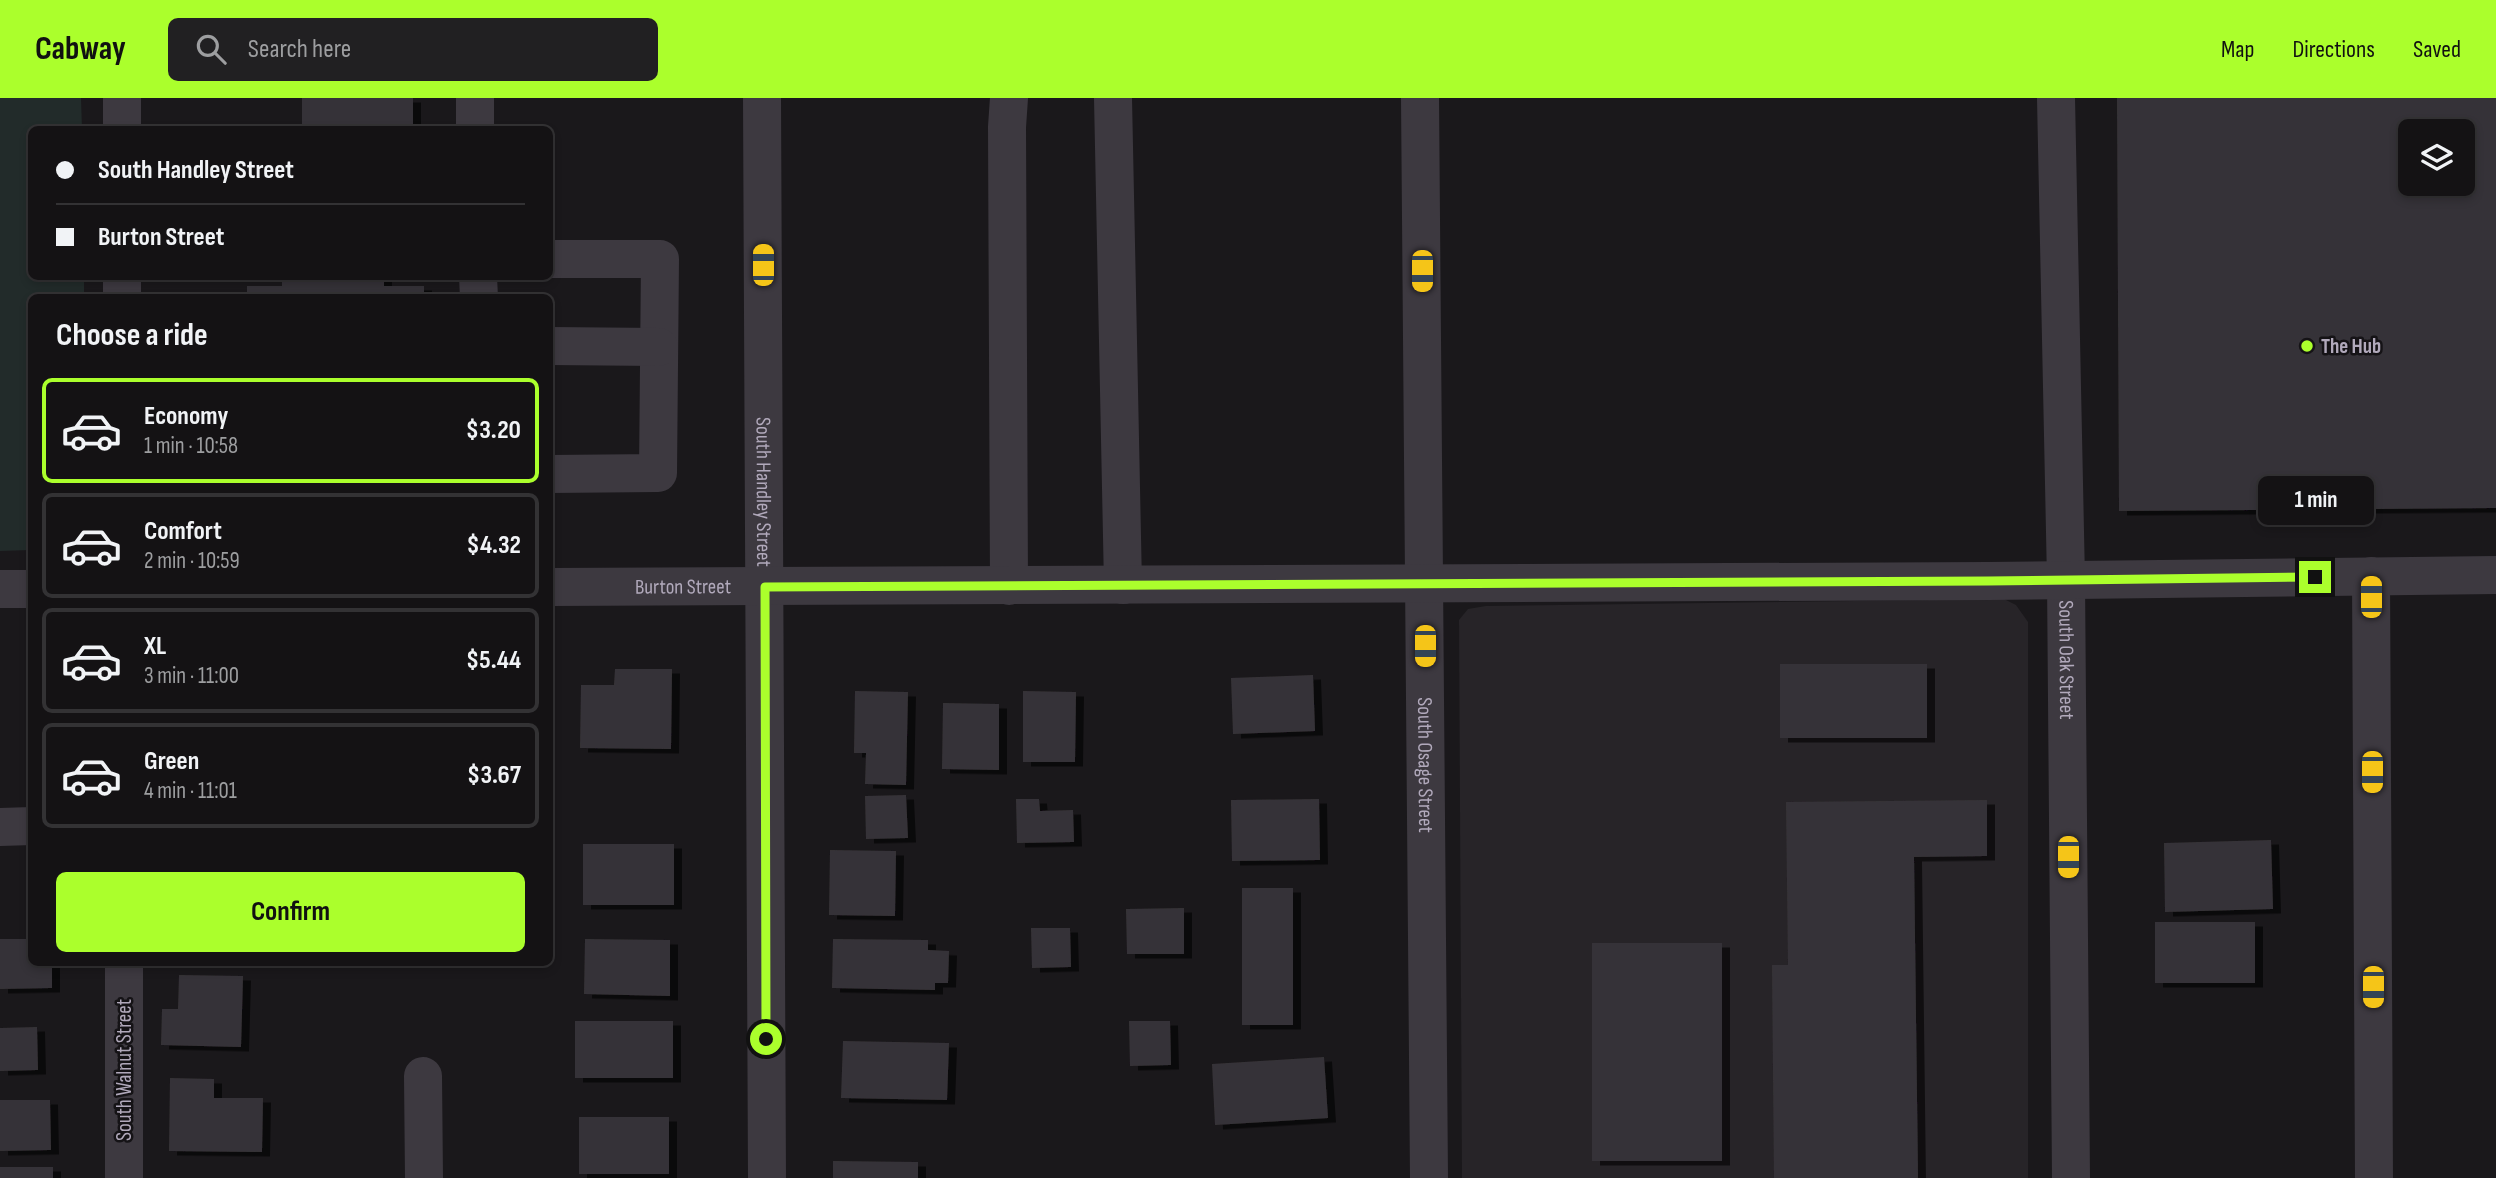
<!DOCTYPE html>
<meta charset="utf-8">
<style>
:root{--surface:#141214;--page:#212022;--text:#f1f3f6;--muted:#9d9ea0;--line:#333234;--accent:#abff2c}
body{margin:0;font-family:"Sofia Sans Condensed",sans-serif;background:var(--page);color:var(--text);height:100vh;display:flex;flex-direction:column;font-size:26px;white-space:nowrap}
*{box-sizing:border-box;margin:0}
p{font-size:23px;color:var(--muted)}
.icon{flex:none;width:38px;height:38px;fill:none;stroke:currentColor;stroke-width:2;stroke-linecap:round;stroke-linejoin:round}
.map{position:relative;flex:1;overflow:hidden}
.drawer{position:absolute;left:28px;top:196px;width:525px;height:672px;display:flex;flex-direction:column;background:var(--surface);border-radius:10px;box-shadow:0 4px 10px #0003,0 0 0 2px var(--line)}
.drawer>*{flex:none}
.top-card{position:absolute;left:28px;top:28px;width:525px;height:154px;border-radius:10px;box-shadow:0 4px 10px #0003,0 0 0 2px var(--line);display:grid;align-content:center;height:154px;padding:0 28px;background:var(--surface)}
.controls{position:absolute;left:2398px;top:21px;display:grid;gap:14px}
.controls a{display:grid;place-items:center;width:77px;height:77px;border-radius:10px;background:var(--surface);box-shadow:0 4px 10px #0003,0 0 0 2px var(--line);font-size:35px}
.end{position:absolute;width:32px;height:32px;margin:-16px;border:9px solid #abff2c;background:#111;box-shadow:0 0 0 4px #111}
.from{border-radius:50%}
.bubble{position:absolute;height:49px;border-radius:10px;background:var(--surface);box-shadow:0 4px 10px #0003,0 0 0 2px var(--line);font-size:23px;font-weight:700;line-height:49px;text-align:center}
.car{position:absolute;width:21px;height:42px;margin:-21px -10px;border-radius:9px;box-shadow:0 0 5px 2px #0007;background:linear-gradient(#f5c518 24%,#345 0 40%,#f5c518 0 76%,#345 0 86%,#f5c518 0)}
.top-card b{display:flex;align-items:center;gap:24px;height:66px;font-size:26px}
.top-card b+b{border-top:2px solid var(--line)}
.top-card i{width:18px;height:18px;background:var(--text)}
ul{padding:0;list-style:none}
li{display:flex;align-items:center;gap:21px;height:105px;margin:0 14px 10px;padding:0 14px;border:4px solid var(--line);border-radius:10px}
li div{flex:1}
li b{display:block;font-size:26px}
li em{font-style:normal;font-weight:700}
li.on{border-color:var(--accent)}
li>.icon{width:63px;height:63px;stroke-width:1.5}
h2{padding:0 28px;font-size:32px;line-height:84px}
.action{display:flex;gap:14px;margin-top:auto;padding:14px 28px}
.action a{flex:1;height:80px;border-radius:10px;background:var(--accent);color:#111;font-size:28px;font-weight:700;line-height:80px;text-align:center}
header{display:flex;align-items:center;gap:42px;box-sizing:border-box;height:98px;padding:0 35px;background:var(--accent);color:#111}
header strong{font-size:33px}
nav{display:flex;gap:38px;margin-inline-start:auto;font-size:24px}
.search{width:490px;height:63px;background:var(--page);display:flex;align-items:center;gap:18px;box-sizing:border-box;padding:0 24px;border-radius:10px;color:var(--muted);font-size:26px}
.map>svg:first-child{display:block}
.built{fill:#272428}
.green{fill:#222b2a}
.building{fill:#363337;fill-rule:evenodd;filter:url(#shadow)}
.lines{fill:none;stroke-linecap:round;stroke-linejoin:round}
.minor{stroke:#3d3940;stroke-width:38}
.route{stroke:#abff2c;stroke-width:9}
.poi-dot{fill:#abff2c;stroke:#151316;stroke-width:2.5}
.labels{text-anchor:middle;stroke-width:5;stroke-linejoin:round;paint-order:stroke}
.poi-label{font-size:21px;font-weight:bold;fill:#b1a9bb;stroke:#151316;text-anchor:start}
.street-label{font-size:21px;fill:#b1a9bb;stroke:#151316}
</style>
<header>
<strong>Cabway</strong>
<div class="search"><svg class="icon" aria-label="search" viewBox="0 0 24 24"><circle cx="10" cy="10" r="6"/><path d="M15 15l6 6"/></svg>Search here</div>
<nav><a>Map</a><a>Directions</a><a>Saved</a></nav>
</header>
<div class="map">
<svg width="2496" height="1080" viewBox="0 0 2496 1080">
<defs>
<filter id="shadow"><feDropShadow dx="8" dy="4.5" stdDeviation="0" flood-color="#0009"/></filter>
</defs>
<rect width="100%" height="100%" fill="#1a181b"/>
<path class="built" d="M2004,501L2016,507L2028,524V1080H1462L1459,522L1468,511L1486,508Z"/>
<path class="green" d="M0,0H81L82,31L32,32V178L84,179V199L32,200L31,452L0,453Z"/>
<path class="building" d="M302,0H413V32H302Z
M2117,0H2496V410L2119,413ZM2410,33H2462V86H2410Z
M282,178H384V188H424V200H247V188H282Z
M1780,566H1927V640H1780Z
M615,571H672L671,651L580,650L581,587H614Z
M1313,577L1315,633L1233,636L1231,580Z
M855,593L908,594L906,687L865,686L866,655H854Z
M1023,593L1076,594L1075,664H1023Z
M943,605L999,606V672L942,671Z
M906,697L908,740L866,741L865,698Z
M1016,701H1039L1040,713L1073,712L1074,744L1017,745Z
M1319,701L1320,762L1232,763L1231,702Z
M1987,702V758L1914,759L1918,1080H1774L1772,867H1788L1786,704Z
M2271,742L2273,811L2165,814L2164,745Z
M583,746H674V807H583Z
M830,752L896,753L895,818L829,817Z
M1242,790H1293V927H1242Z
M1184,810V856H1127L1126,811Z
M2155,824H2255V885H2155Z
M1031,830H1070L1071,869L1032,870Z
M0,841H32V864H52V890L0,891Z
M585,841L670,842V898L584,896Z
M833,841L928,842V852L949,853L948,885H935V892L832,890Z
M1592,845H1722V1063H1592Z
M179,877L243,878L241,949L161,947L162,911H178Z
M575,923H673V980H575Z
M1129,923H1170L1171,967L1130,968Z
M37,929L38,972L0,973V930Z
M843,943L949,945L947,1002L841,1000Z
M1324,959L1328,1020L1215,1027L1212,966Z
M170,980L214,981V1000H263L262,1054L169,1053Z
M0,1002H50L51,1052L0,1053Z
M579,1019H669V1076H579Z
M833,1063L918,1064V1080H833Z
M0,1069H53V1080H0Z"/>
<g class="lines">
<g class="minor">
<path d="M122,0V32"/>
<path d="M475,0V32"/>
<path id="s1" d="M762,0L767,1080"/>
<path d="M1113,0L1123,487"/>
<path id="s2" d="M1420,0L1429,1080"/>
<path id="s3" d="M2056,0L2066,482L2071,1080"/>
<path d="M550,161H660L658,375L550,376"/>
<path d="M122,178V200"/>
<path d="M478,178L479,200"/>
<path d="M550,248L659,249"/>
<path d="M2371,478L2374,1080"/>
<path d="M1009,488L1007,29L1009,0"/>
<path id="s4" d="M550,489L1988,483L2496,477"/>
<path d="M0,491H32"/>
<path d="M0,729L32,728"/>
<path d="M124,864V1080"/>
<path d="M423,978L424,1080"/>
</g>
</g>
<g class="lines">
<path class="route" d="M766,941L765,489L1988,483L2315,479"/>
</g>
<circle class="poi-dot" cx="2307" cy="248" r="7"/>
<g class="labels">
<g class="poi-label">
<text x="2321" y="255">The Hub</text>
</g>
<g class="street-label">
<text dy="7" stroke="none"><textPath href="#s1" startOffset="394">South Handley Street</textPath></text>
<text dy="7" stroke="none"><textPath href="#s4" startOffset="133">Burton Street</textPath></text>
<text dy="7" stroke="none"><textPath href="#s3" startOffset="562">South Oak Street</textPath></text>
<text dy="7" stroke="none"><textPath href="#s2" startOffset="667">South Osage Street</textPath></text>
<text transform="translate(124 972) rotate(-90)" y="7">South Walnut Street</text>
</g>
</g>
</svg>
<div class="controls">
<a><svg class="icon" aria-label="layers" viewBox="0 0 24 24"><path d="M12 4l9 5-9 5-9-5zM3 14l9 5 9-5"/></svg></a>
</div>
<i class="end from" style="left:766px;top:941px"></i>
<i class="end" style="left:2315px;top:479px"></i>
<div class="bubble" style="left:2258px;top:378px;width:116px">1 min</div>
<i class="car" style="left:763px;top:167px;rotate:0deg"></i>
<i class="car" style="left:1422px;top:173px;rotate:180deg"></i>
<i class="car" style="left:2371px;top:499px;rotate:0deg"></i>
<i class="car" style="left:1425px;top:548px;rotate:180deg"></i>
<i class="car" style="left:2372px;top:674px;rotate:180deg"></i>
<i class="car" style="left:2068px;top:759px;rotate:180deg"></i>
<i class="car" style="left:2373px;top:889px;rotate:180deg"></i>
<div class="top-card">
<b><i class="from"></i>South Handley Street</b>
<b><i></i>Burton Street</b>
</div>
<section class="drawer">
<h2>Choose a ride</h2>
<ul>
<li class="on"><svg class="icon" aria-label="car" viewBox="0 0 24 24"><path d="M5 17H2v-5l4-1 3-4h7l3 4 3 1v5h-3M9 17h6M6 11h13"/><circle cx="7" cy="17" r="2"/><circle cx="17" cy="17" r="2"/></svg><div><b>Economy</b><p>1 min · 10:58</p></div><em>$3.20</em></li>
<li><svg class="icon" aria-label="car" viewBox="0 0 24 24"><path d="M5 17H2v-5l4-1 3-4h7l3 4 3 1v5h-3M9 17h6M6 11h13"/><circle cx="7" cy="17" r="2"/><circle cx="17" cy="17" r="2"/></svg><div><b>Comfort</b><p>2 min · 10:59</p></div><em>$4.32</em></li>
<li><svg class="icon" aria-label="car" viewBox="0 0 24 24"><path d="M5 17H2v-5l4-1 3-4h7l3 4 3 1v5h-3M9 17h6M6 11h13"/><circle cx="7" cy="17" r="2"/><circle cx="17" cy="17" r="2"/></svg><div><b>XL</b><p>3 min · 11:00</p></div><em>$5.44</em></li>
<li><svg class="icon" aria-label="car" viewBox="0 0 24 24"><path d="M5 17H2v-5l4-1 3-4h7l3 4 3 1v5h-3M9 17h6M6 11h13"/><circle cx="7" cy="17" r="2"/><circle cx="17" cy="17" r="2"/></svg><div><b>Green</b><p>4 min · 11:01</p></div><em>$3.67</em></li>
</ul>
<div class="action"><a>Confirm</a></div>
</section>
</div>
